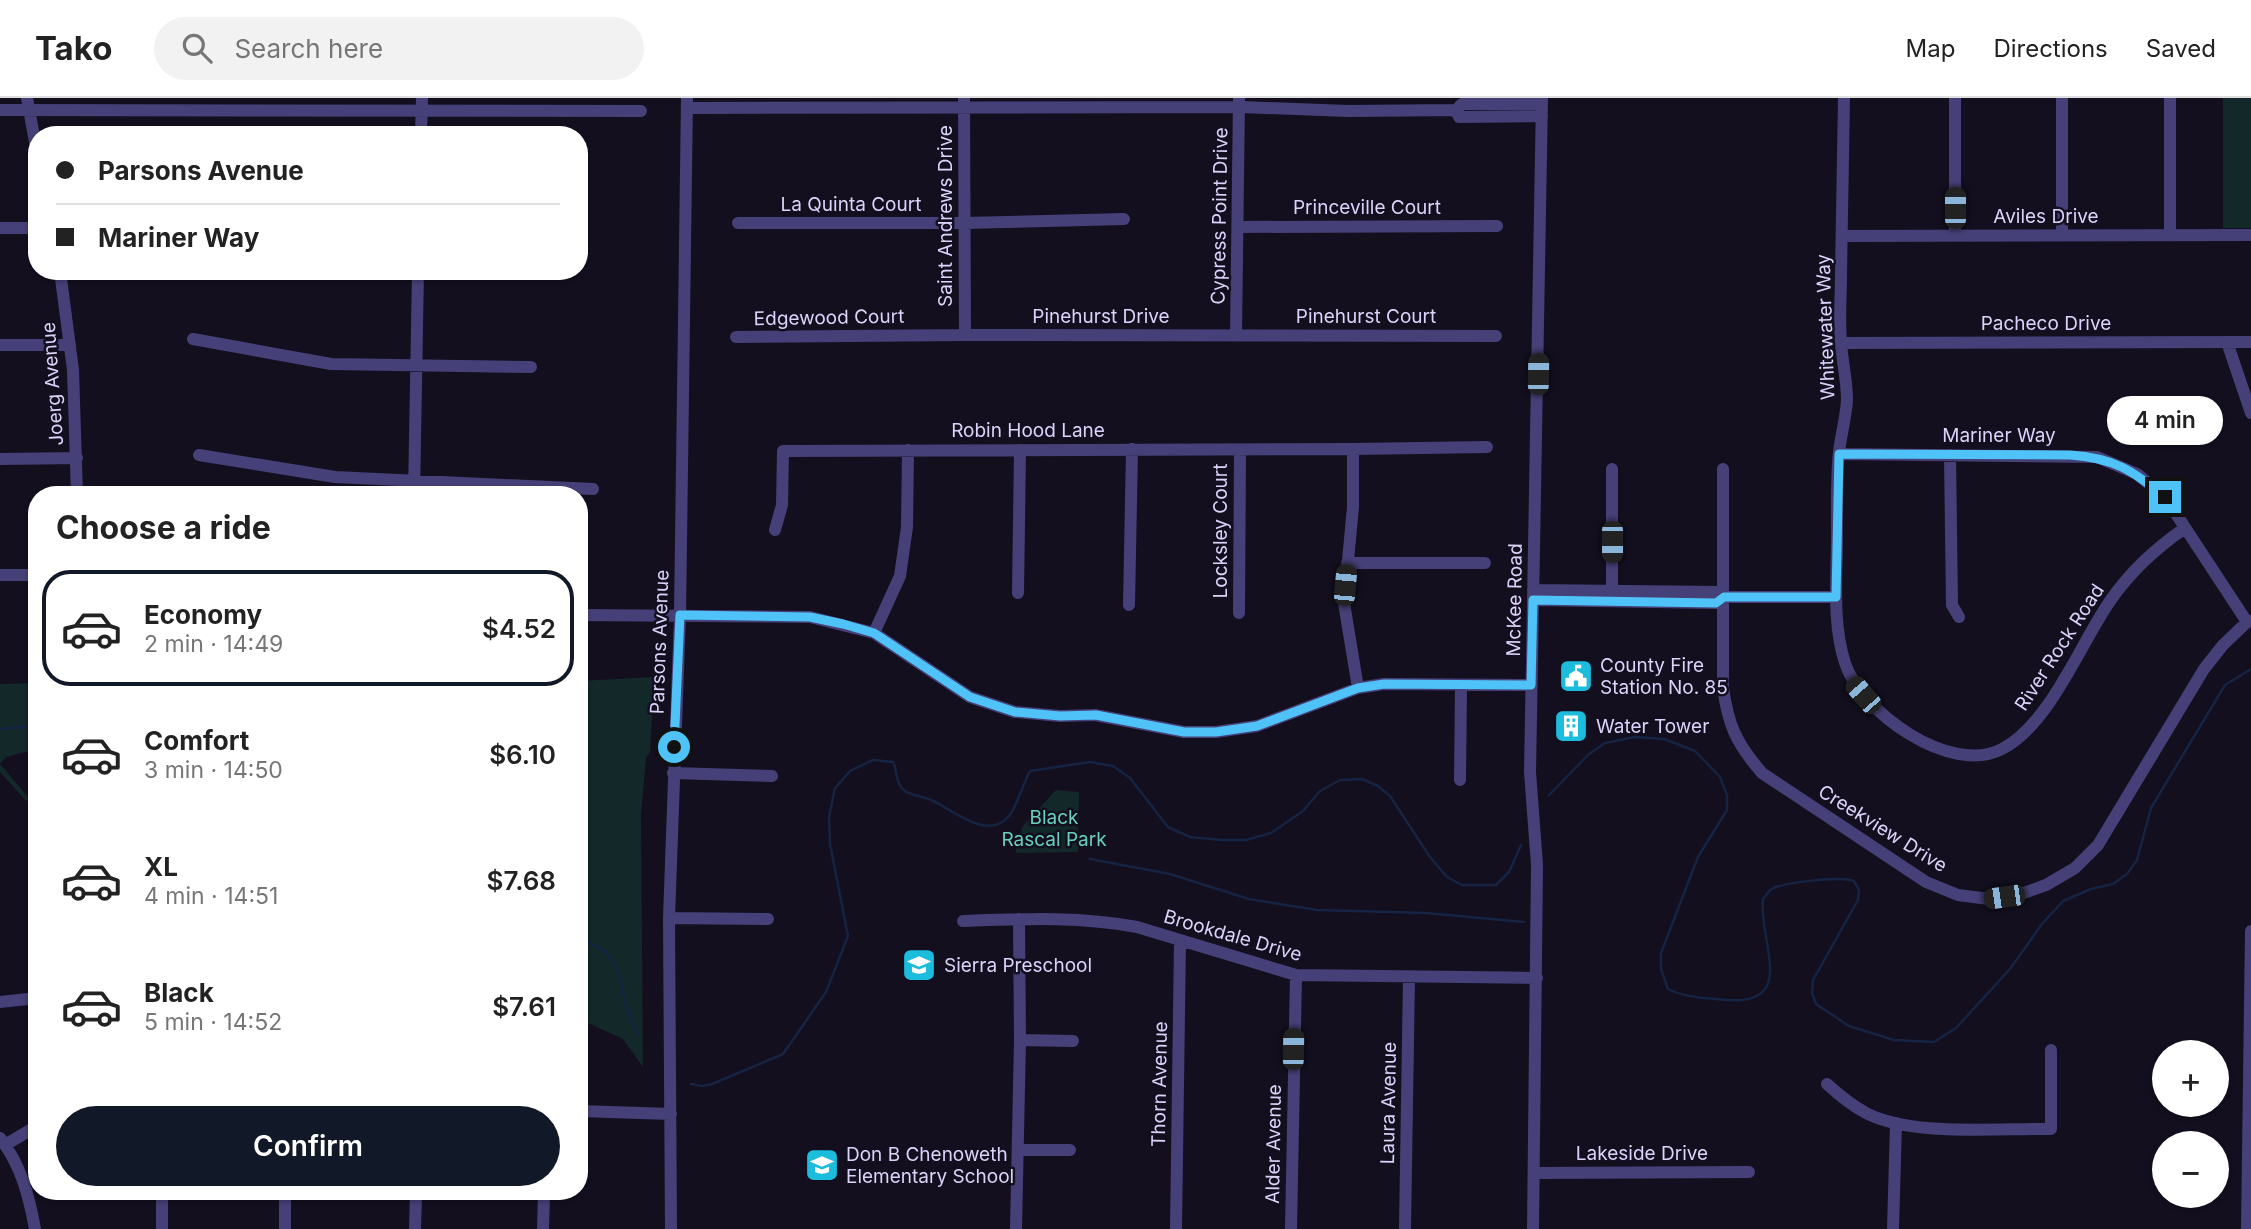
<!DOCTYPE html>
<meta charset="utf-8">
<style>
:root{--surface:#fff;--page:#f2f2f2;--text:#222;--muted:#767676;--line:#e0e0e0;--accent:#111827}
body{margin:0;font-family:Inter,sans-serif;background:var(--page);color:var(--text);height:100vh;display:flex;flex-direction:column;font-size:26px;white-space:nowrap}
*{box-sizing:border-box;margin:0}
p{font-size:23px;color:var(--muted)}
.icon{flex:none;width:38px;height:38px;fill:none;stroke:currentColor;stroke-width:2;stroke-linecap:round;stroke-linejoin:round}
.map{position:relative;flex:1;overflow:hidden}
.sheet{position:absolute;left:28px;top:388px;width:560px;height:714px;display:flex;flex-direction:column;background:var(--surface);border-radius:28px;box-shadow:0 2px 5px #0004}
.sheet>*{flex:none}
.guide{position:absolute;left:28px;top:28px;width:560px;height:154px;border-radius:28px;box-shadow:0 2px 5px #0004;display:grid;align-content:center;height:154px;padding:0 28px;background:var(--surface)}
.controls{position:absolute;left:2152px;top:942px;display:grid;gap:14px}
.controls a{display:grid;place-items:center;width:77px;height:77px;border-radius:50%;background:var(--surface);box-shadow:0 2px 5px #0004;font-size:35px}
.end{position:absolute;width:32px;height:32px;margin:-16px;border:9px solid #4fc3f7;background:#111;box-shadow:0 0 0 4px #111}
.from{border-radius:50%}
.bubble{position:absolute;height:49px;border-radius:24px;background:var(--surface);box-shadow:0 2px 5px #0004;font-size:23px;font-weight:600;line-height:49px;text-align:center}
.car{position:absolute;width:21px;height:42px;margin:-21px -10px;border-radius:9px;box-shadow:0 0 5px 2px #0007;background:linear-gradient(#222 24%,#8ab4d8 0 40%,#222 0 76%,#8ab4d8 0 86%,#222 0)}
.guide b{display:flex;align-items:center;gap:24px;height:66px;font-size:26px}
.guide b+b{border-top:2px solid var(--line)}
.guide i{width:18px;height:18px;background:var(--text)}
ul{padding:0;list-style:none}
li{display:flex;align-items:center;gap:21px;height:116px;margin:0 14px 10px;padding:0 14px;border:4px solid transparent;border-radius:28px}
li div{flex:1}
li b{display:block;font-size:26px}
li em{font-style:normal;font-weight:600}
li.active{border-color:var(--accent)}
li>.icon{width:63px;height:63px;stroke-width:1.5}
h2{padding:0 28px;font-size:32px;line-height:84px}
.button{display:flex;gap:14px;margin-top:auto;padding:14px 28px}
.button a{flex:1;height:80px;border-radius:42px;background:var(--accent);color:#fff;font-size:28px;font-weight:600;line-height:80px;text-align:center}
header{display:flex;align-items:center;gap:42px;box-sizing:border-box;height:98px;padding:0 35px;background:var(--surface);border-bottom:2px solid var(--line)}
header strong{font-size:33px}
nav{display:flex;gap:38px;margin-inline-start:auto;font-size:24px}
.search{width:490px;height:63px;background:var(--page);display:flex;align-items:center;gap:18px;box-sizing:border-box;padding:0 24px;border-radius:38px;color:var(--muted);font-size:26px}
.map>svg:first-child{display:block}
.green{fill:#132828}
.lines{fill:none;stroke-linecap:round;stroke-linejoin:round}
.stream{stroke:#152443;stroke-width:2.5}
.minor{stroke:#464078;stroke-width:12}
.route{stroke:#4fc3f7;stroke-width:9}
.labels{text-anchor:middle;stroke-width:5;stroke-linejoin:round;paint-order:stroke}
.street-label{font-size:19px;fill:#dad3fa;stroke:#130f1f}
.poi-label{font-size:19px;fill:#dad3fa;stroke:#130f1f;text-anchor:start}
.park-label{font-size:19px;fill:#68d0bd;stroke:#130f1f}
</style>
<header>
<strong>Tako</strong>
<div class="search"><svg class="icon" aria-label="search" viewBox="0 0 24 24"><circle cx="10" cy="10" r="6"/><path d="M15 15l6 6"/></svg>Search here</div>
<nav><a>Map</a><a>Directions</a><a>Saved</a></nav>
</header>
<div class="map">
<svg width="2251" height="1131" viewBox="0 0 2251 1131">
<rect width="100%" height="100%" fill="#130f1f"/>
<path class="green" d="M2223,0H2251V130H2223Z
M654,579L650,654L646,660L641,717L643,969L623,941L579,921V583Z
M37,580V651L6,659L0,666L30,701L26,703L0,674V586L28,585Z
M1056,692L1079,694L1078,754L1016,755V735H1021L1022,729Z"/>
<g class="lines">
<path class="stream" d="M0,631L37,628
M1549,697L1589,656L1605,645L1635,639L1664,641L1695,653L1720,679L1727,697V712L1698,759L1661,855V871L1668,891C1686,900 1706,900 1726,902C1799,908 1758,843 1763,801C1765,799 1768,794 1770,792C1782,784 1840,778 1854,783L1859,792L1858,802L1813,882L1812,895L1816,906L1849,928L1894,942L1934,944L1956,930L2010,871L2042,826L2063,803L2091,791L2113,786L2127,776L2137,762L2151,710L2225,587L2251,571
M1090,761L1170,776L1249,801L1317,812L1426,815L1524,824
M579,842C620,851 618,876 627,910C630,919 634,928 638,937
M691,986L702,988L712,986L783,956L826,894L848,838L830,746L829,719L835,690L850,673L873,662L893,664C898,674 895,686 905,693C912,698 923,698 931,702C952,711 988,744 1009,718C1017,708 1023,686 1030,673L1090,664L1113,668L1130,680L1168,729L1190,739L1222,742H1246L1271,735L1303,713L1320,693L1340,682L1362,681L1378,688L1390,698L1430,759L1447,779L1462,787H1496L1509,774L1521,747"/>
<path class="minor" d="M27,0L37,55
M964,0L965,237
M1844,0C1843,58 1842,117 1841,175C1841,198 1839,221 1841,244C1842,263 1847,282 1847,302C1846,319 1841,337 1839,354C1836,382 1837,411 1837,439C1837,480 1832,525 1845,565C1861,614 1950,678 2002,651C2050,626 2079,548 2110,503C2130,474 2156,450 2185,430
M1955,0V137
M2062,0V137
M2170,0V137
M687,10L1240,9L1348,13L1456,12L1462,6H1542
M0,12L641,13
M1456,12L1459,19L1542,18
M421,37L422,0
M738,125H963L1124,121
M1238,129L1497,128
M0,130H37
M1842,138L2251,137
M60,173L73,272L77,397
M1236,237L1239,0
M736,239L965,237L1496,238
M193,241L331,266L531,269
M2227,244L2251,315
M1841,245L2251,244
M0,247H70
M1353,351V409L1344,505L1358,590
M1839,356L2097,359L2137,376L2165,399L2247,524
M199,357L335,379L593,391
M1950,357L1952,507L1959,519
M0,361L77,360
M1723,371V589C1728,627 1736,645 1762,675L1926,784L1958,797L1989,801L2018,797L2046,787L2075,770L2098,747L2204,571L2223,547L2247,524L2251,523
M414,397L418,173
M775,432L782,407L783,353L1353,351L1487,349
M1347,465H1485
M0,477H37
M1533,492L1718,494L1724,499H1836
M1018,495L1020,352
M1612,500V371
M1533,502L1716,505L1724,499
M1129,507L1132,351
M1239,515L1240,352
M579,517L810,519L874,535L970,599L1015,614L1060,618L1095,617L1184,634H1216L1257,628L1358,590L1384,586L1531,587
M874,535L900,478L907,429L908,352
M673,675L772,678
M1460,682L1461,587
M669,820L768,821
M963,823C1021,821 1079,818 1137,829L1296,877L1537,880
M0,904L37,900
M1020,942L1073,943
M1827,986C1839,997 1851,1007 1866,1015C1912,1039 1999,1030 2051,1031V952
M579,1013L671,1016
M0,1040C21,1067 29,1098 35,1131
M5,1047L37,1028
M1018,1052H1070
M1534,1075L1749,1074
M162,1131V1094
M285,1131V1094
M415,1131L416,1094
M543,1131L544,1094
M671,1131L669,820L680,517L687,0
M1016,1131L1020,942L1019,821
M1176,1131L1180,842
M1291,1131L1296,877
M1405,1131L1409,879
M1533,1131L1537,767L1530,674L1542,0
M1893,1131L1896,1025
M2247,1131L2251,833"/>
</g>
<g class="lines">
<path class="route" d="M674,649L680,517L810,519L843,526L874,535L970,599L1015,614L1060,618L1096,617L1184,634H1216L1257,628L1358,590L1384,586L1531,587L1533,502L1716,505L1724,499H1836L1839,356L2070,357C2114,360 2132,372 2165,399"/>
</g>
<defs>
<g id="civic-square" transform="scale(1.75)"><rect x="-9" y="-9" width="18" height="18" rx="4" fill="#1cbcdd" stroke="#130f1f"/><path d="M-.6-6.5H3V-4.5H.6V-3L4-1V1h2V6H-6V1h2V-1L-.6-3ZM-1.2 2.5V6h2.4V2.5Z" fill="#fff"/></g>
<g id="building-square" transform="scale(1.75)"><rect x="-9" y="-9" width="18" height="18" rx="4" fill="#1cbcdd" stroke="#130f1f"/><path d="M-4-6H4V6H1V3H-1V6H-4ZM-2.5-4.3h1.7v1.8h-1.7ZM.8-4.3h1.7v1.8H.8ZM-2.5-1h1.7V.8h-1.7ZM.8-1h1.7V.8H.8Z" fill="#fff"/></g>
<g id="school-square" transform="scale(1.75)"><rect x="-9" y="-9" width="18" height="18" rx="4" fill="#1cbcdd" stroke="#130f1f"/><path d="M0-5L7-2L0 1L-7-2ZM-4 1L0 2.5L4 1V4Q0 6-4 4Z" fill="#fff"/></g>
</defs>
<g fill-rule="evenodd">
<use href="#civic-square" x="1576" y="578"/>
<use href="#building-square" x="1571" y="628"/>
<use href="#school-square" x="919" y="867"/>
<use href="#school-square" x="822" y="1067"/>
</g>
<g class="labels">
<g class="street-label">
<text x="851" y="113">La Quinta Court</text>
<text x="1367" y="116">Princeville Court</text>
<text transform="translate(945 118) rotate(-90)" y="7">Saint Andrews Drive</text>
<text transform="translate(1219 118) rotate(-89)" y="7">Cypress Point Drive</text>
<text x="2046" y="125">Aviles Drive</text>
<text x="1101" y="225">Pinehurst Drive</text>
<text x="1366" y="225">Pinehurst Court</text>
<text transform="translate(829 219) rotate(-1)" y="7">Edgewood Court</text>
<text x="2046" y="232">Pacheco Drive</text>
<text transform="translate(1825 229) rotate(-92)" y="7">Whitewater Way</text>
<text transform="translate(52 286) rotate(-94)" y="7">Joerg Avenue</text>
<text x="1028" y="339">Robin Hood Lane</text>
<text x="1999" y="344">Mariner Way</text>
<text transform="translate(1220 433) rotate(-90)" y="7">Locksley Court</text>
<text transform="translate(1514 502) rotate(-89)" y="7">McKee Road</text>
<text transform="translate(659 544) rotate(-88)" y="7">Parsons Avenue</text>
<text transform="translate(2059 549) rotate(-57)" y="7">River Rock Road</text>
<text transform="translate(1883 730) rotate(32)" y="7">Creekview Drive</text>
<text transform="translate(1233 837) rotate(16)" y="7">Brookdale Drive</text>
<text transform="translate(1159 986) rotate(-89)" y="7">Thorn Avenue</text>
<text transform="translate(1388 1005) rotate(-89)" y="7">Laura Avenue</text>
<text transform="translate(1273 1046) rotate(-89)" y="7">Alder Avenue</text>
<text x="1642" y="1062">Lakeside Drive</text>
</g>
<g class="poi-label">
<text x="1600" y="574">County Fire<tspan x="1600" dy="22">Station No. 85</tspan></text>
<text x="1596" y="635">Water Tower</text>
<text x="944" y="874">Sierra Preschool</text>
<text x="846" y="1063">Don B Chenoweth<tspan x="846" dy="22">Elementary School</tspan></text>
</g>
<g class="park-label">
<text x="1054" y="726">Black<tspan x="1054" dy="22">Rascal Park</tspan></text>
</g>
</g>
</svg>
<div class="controls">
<a>+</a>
<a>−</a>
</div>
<i class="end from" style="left:674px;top:649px"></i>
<i class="end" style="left:2165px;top:399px"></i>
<div class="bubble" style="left:2107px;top:298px;width:116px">4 min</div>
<i class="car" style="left:1955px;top:110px;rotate:0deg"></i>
<i class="car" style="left:1538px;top:276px;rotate:1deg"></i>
<i class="car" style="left:1612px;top:444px;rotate:180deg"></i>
<i class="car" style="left:1345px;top:487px;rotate:5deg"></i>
<i class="car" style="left:1863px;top:597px;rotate:319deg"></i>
<i class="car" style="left:2004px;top:799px;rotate:262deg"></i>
<i class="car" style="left:1293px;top:951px;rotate:1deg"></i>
<div class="guide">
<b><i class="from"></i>Parsons Avenue</b>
<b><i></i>Mariner Way</b>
</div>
<section class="sheet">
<h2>Choose a ride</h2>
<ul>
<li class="active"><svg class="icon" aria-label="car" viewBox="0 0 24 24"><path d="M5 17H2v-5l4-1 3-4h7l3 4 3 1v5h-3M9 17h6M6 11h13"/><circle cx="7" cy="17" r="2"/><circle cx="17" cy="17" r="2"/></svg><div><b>Economy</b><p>2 min · 14:49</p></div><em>$4.52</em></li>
<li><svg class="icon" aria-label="car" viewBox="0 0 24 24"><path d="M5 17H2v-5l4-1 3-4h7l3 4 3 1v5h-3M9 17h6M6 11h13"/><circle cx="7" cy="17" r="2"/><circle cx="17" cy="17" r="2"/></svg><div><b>Comfort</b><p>3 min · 14:50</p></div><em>$6.10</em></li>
<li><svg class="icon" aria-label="car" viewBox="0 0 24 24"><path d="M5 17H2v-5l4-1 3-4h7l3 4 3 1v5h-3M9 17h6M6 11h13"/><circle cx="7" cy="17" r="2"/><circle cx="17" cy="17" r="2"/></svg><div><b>XL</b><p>4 min · 14:51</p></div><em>$7.68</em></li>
<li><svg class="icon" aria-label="car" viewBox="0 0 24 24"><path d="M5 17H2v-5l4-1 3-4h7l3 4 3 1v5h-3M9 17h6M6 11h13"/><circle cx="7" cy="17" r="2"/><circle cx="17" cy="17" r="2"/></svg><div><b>Black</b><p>5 min · 14:52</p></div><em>$7.61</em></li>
</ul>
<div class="button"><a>Confirm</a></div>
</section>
</div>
